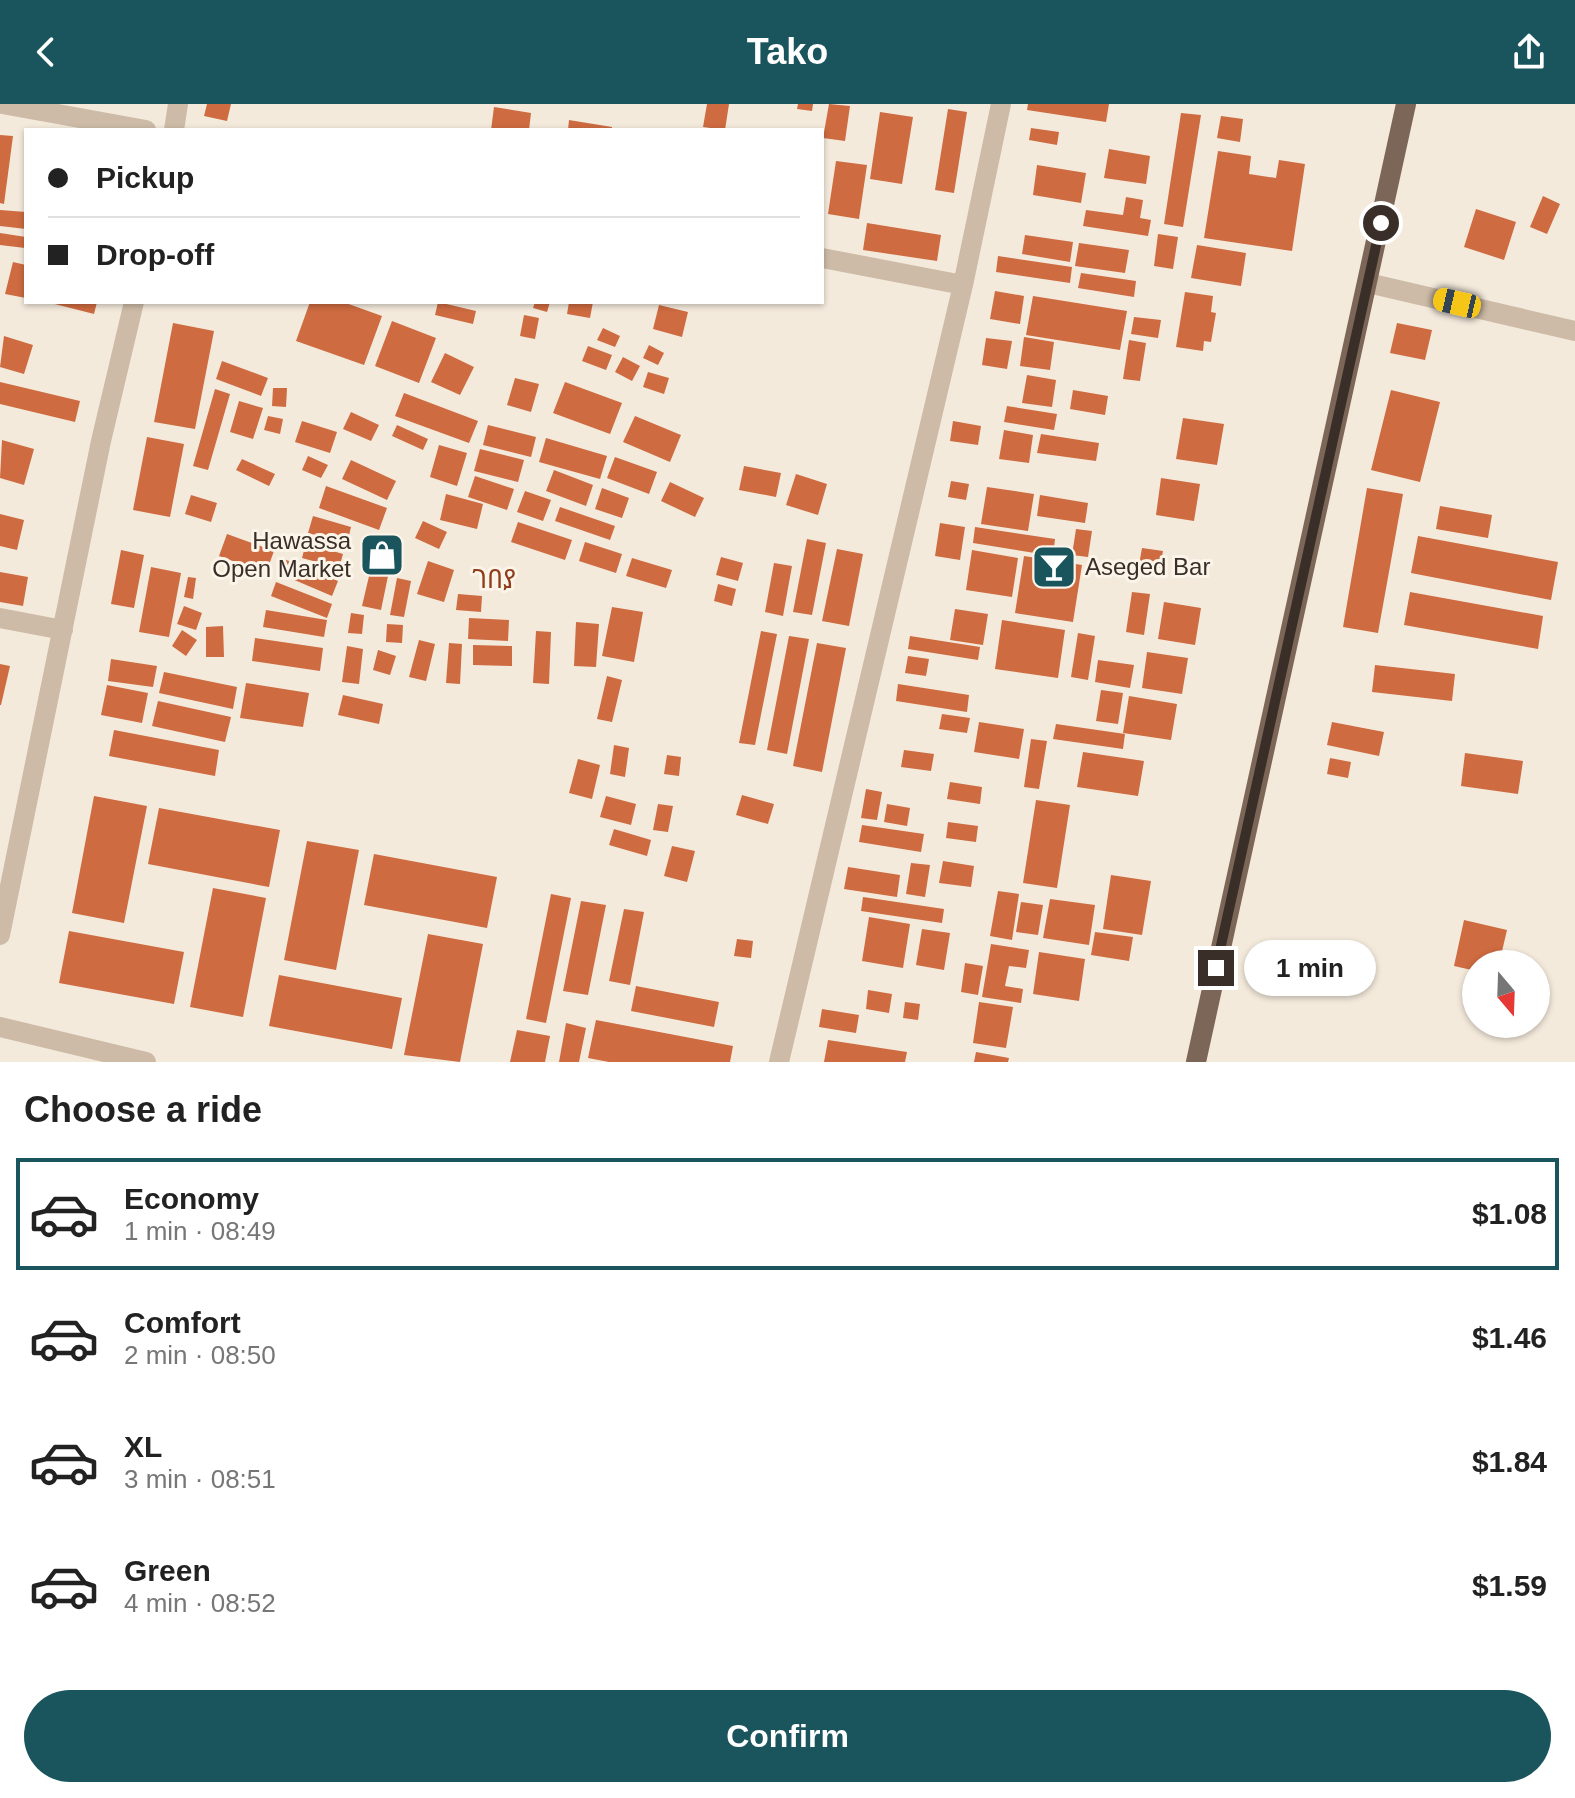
<!DOCTYPE html>
<meta charset="utf-8">
<style>
:root{--surface:#fff;--page:#f6f6f6;--text:#222;--muted:#767676;--line:#e0e0e0;--accent:#1a555e}
body{margin:0;font-family:Arial,"Noto Sans Ethiopic",sans-serif;background:var(--page);color:var(--text);height:100vh;display:flex;flex-direction:column;font-size:30px;white-space:nowrap}
*{box-sizing:border-box;margin:0}
p{font-size:26px;color:var(--muted)}
.icon{flex:none;width:44px;height:44px;fill:none;stroke:currentColor;stroke-width:2;stroke-linecap:round;stroke-linejoin:round}
.map{position:relative;height:958px;overflow:hidden}
.side{display:flex;flex-direction:column;background:var(--surface);flex:1}
.side>*{flex:none}
.guide{position:absolute;left:24px;top:24px;width:800px;height:176px;border-radius:0px;box-shadow:0 2px 6px #0004;display:grid;align-content:center;height:176px;padding:0 24px;background:var(--surface)}
.needle{width:52px;rotate:161deg}
.controls{position:absolute;left:1462px;top:846px;display:grid;gap:16px}
.controls a{display:grid;place-items:center;width:88px;height:88px;border-radius:50%;background:var(--surface);box-shadow:0 2px 6px #0004;font-size:40px}
.end{position:absolute;width:36px;height:36px;margin:-18px;border:10px solid #392f28;background:#fff;box-shadow:0 0 0 4px #fff}
.from{border-radius:50%}
.bubble{position:absolute;height:56px;border-radius:28px;background:var(--surface);box-shadow:0 2px 6px #0004;font-size:26px;font-weight:700;line-height:56px;text-align:center}
.car{position:absolute;width:24px;height:48px;margin:-24px -12px;border-radius:10px;box-shadow:0 0 6px 2px #0007;background:linear-gradient(#f5c518 24%,#345 0 40%,#f5c518 0 76%,#345 0 86%,#f5c518 0)}
.guide b{display:flex;align-items:center;gap:28px;height:76px;font-size:30px}
.guide b+b{border-top:2px solid var(--line)}
.guide i{width:20px;height:20px;background:var(--text)}
ul{padding:0;list-style:none}
li{display:flex;align-items:center;gap:24px;height:112px;margin:0 16px 12px;padding:0 8px;border:4px solid transparent;border-radius:0px}
li div{flex:1}
li b{display:block;font-size:30px}
li em{font-style:normal;font-weight:700}
li.current{border-color:var(--accent)}
li>.icon{width:72px;height:72px;stroke-width:1.5}
h2{padding:0 24px;font-size:36px;line-height:96px}
.button{display:flex;gap:16px;margin-top:auto;padding:16px 24px}
.button a{flex:1;height:92px;border-radius:48px;background:var(--accent);color:#fff;font-size:32px;font-weight:700;line-height:92px;text-align:center}
header{display:flex;justify-content:space-between;align-items:center;height:104px;padding:0 24px;background:var(--accent);color:#fff;font-size:36px;font-weight:700}
.map>svg:first-child{display:block}
.building{fill:#ce6b40}
.lines{fill:none;stroke-linecap:round;stroke-linejoin:round}
.minor{stroke:#cdbba7;stroke-width:20}
.major{stroke:#7c6658;stroke-width:20}
.route{stroke:#392f28;stroke-width:10}
.labels{text-anchor:middle;stroke-width:6;stroke-linejoin:round;paint-order:stroke}
.poi-label{font-size:24px;fill:#392f28;stroke:#fbf4e9;text-anchor:end}
.neighbourhood-label{font-size:26px;fill:#8e3e1b;stroke:#fbf4e9}
</style>
<header><svg class="icon" aria-label="back" viewBox="0 0 24 24"><path d="M15 5l-7 7 7 7"/></svg>Tako<svg class="icon" aria-label="share" viewBox="0 0 24 24"><path d="M12 15V3M7 8l5-5 5 5M5 13v7h14v-7"/></svg></header>
<div class="map">
<svg width="1575" height="958" viewBox="0 0 1575 958">
<rect width="100%" height="100%" fill="#f4eadc"/>
<path class="building" d="M207,0H231L227,17L204,12Z
M707,0H729L725,26L703,23Z
M798,0H813L812,7L797,5Z
M829,0L850,2L845,37L823,34Z
M1028,0H1109L1106,18L1027,6Z
M494,3L531,9L529,26H491Z
M948,5L967,8L954,89L935,86Z
M880,8L913,13L902,80L870,75Z
M1181,9L1201,11L1183,123L1164,120Z
M1221,12L1243,15L1240,38L1217,34Z
M569,16L612,23V26H568Z
M1031,24L1059,28L1057,41L1029,36Z
M0,31L13,32L4,100L0,99Z
M1109,45L1150,52L1146,80L1104,74Z
M1218,47L1251,52L1249,70L1276,74L1279,56L1305,60L1292,147L1204,134Z
M836,57L867,61L859,115L828,110Z
M1037,61L1086,69L1081,99L1033,91Z
M1543,92L1560,100L1547,130L1530,123Z
M1126,93L1143,96L1140,114L1151,116L1148,132L1083,122L1086,106L1123,111Z
M1476,105L1516,118L1504,156L1464,143Z
M0,106L26,108V125L0,122Z
M867,119L941,131L937,157L863,146Z
M0,129L26,133L25,144L0,141Z
M1158,130L1178,133L1173,165L1154,162Z
M1025,131L1073,138L1070,158L1022,150Z
M1079,139L1129,146L1125,169L1075,162Z
M1197,141L1246,149L1241,182L1191,174Z
M998,152L1072,163L1070,179L996,168Z
M13,158L26,161V194L5,190Z
M1081,169L1136,177L1134,193L1078,184Z
M995,187L1024,192L1020,220L990,215Z
M1185,188L1213,192L1211,208L1216,209L1211,238L1204,237L1203,247L1176,243Z
M1033,192L1127,207L1120,246L1026,231Z
M47,198H97L94,210Z
M310,198H343L382,212L364,261L296,237Z
M438,198L476,207L473,220L435,211Z
M535,198H550L547,208L533,204Z
M569,198H593L590,214L567,210Z
M659,201L688,208L682,233L653,225Z
M524,211L539,214L535,235L520,232Z
M1134,213L1161,216L1158,234L1131,230Z
M392,217L436,234L419,279L375,262Z
M173,219L214,227L195,325L154,318Z
M1397,219L1432,226L1425,256L1390,249Z
M603,224L620,232L615,243L597,236Z
M4,232L33,241L24,270L0,263Z
M1024,233L1054,238L1050,266L1020,262Z
M986,234L1012,237L1007,265L982,261Z
M1129,236L1146,239L1140,277L1123,275Z
M649,241L664,249L658,261L643,254Z
M588,242L612,251L606,266L582,257Z
M445,249L474,263L460,291L431,278Z
M623,253L640,262L632,277L615,268Z
M222,257L268,274L261,292L216,275Z
M648,268L669,274L664,290L643,283Z
M1027,271L1056,276L1052,303L1022,299Z
M515,274L539,280L531,308L507,301Z
M0,278L80,297L75,318L0,300Z
M565,278L622,299L610,330L553,309Z
M273,284H287L286,303L272,302Z
M215,285L230,290L208,366L193,362Z
M1073,286L1108,292L1105,311L1070,305Z
M1391,286L1440,298L1420,378L1371,366Z
M404,289L478,317L469,339L395,312Z
M239,297L263,304L253,335L230,328Z
M1007,302L1057,310L1054,326L1004,318Z
M351,308L379,321L371,337L343,325Z
M268,312L283,315L280,330L264,326Z
M635,312L681,331L670,358L623,338Z
M1183,314L1224,320L1217,361L1176,355Z
M302,317L337,328L330,349L295,338Z
M953,317L981,322L978,341L950,337Z
M397,321L428,335L423,346L392,332Z
M488,321L536,333L531,353L483,341Z
M1004,326L1033,331L1029,359L999,355Z
M1041,330L1099,339L1096,357L1037,349Z
M147,333L184,340L170,413L133,406Z
M546,334L607,352L600,375L539,358Z
M2,336L34,345L24,381L0,374Z
M439,341L467,349L457,382L430,373Z
M480,345L524,356L518,378L474,367Z
M308,352L328,361L321,374L302,366Z
M615,353L657,368L649,390L607,374Z
M242,355L275,370L269,382L236,366Z
M351,356L396,377L387,396L342,375Z
M744,362L781,369L776,393L739,386Z
M554,366L593,381L586,402L546,387Z
M796,370L827,380L818,411L786,401Z
M475,372L514,385L507,406L468,393Z
M1161,374L1200,380L1194,417L1156,411Z
M951,377L969,380L966,396L948,393Z
M670,378L704,394L695,413L661,397Z
M326,382L387,404L379,426L319,404Z
M987,383L1034,390L1028,427L981,420Z
M602,384L629,394L622,414L595,405Z
M1367,384L1403,390L1378,529L1343,523Z
M525,387L551,396L543,417L517,408Z
M446,390L483,400L477,425L440,416Z
M191,391L217,399L211,418L185,410Z
M1040,391L1088,399L1085,419L1037,412Z
M1440,402L1492,411L1488,434L1436,425Z
M560,403L615,422L610,436L555,417Z
M0,410L24,416L17,446L0,442Z
M313,412L351,423L347,440L308,429Z
M423,417L447,428L439,445L415,434Z
M518,418L572,436L565,456L511,438Z
M940,419L965,423L960,456L935,452Z
M975,423L1055,435L1053,452L973,439Z
M1076,425L1092,427L1088,453L1072,451Z
M227,430L274,447L266,469L219,452Z
M1418,432L1558,458L1551,496L1411,469Z
M807,435L826,439L812,511L793,508Z
M585,438L622,450L616,469L579,457Z
M306,439L343,450L339,464L302,454Z
M1142,444L1163,447L1160,464L1139,461Z
M837,445L863,450L849,522L822,517Z
M121,446L144,451L134,504L111,500Z
M972,446L1018,454L1012,493L966,486Z
M1024,452L1082,461L1073,518L1015,509Z
M721,453L743,459L738,477L716,471Z
M632,454L672,466L666,484L626,472Z
M284,455L338,477L332,492L278,469Z
M428,457L454,466L444,498L417,490Z
M774,459L792,462L783,512L765,508Z
M151,463L181,469L169,533L139,528Z
M0,468L28,473L23,502L0,498Z
M370,468L388,472L381,506L362,502Z
M188,473L196,474L193,495L184,493Z
M397,474L411,477L404,513L390,511Z
M276,478L332,500L327,514L271,492Z
M718,480L736,485L732,502L714,497Z
M1132,488L1150,490L1144,531L1126,528Z
M1410,488L1543,512L1538,545L1404,521Z
M458,490L482,492L481,508L456,506Z
M1164,498L1201,504L1195,541L1158,535Z
M184,502L202,509L196,526L177,520Z
M612,503L643,508L634,558L602,552Z
M955,505L988,510L983,541L950,536Z
M266,506L327,516L324,533L263,523Z
M351,509L364,511L362,530L348,529Z
M469,514L509,516L508,537L468,535Z
M1002,516L1065,526L1058,574L995,565Z
M576,518L599,520L596,563L574,562Z
M387,520L403,521L402,539L386,538Z
M223,522L224,553H206V523Z
M182,526L197,536L186,552L172,542Z
M536,527L551,528L549,580L533,579Z
M761,527L777,530L755,641L739,639Z
M1078,529L1095,532L1088,576L1071,573Z
M789,532L809,535L787,650L767,646Z
M910,532L980,543L978,556L908,545Z
M255,534L323,544L320,567L252,557Z
M419,536L435,540L426,577L409,573Z
M449,539L462,540L460,580L446,579Z
M817,539L846,544L822,668L793,662Z
M473,541L512,542V562L473,561Z
M347,542L363,545L359,580L342,578Z
M378,546L396,552L390,571L373,566Z
M1147,548L1188,554L1182,590L1142,584Z
M908,552L929,555L926,572L905,569Z
M111,555L157,562L153,583L108,577Z
M1098,556L1134,561L1130,584L1095,578Z
M0,560L10,562L1,601H0Z
M1375,561L1455,570L1452,597L1372,588Z
M164,568L237,583L233,605L159,589Z
M607,572L622,576L612,618L597,615Z
M246,579L309,589L303,623L240,614Z
M898,580L969,591L967,608L896,597Z
M107,581L148,589L142,619L101,611Z
M1101,586L1123,589L1118,620L1096,617Z
M343,591L383,600L379,620L338,611Z
M1129,592L1177,600L1171,636L1123,629Z
M158,597L231,613L225,638L152,622Z
M942,610L970,614L967,629L939,625Z
M979,618L1024,625L1019,655L974,648Z
M1332,618L1384,628L1379,652L1327,641Z
M1056,620L1125,630L1123,645L1053,635Z
M114,626L219,646L215,672L109,652Z
M1031,635L1047,637L1039,685L1024,683Z
M614,641L629,644L625,673L610,670Z
M904,646L934,650L931,667L901,663Z
M1083,648L1144,657L1138,692L1077,683Z
M1465,649L1523,657L1518,690L1461,682Z
M667,651L681,653L679,672L664,670Z
M1330,654L1351,658L1348,674L1327,670Z
M578,655L600,661L592,695L569,689Z
M950,678L982,683L980,700L947,695Z
M866,685L882,688L877,716L861,714Z
M742,691L774,700L768,720L736,711Z
M94,692L147,702L124,819L72,809Z
M606,692L636,700L631,721L600,713Z
M1036,696L1070,701L1057,784L1023,779Z
M658,700L673,702L668,728L653,726Z
M887,700L910,704L907,722L884,718Z
M159,704L280,726L269,783L148,760Z
M948,718L978,722L976,738L946,734Z
M862,721L924,730L921,748L859,738Z
M614,725L651,736L647,752L609,741Z
M307,737L359,746L336,866L284,856Z
M672,742L695,747L687,778L664,772Z
M374,750L497,773L487,824L364,801Z
M943,757L974,762L971,783L939,779Z
M911,759L930,761L925,793L906,790Z
M848,763L900,771L897,793L844,785Z
M1111,771L1151,777L1142,831L1103,825Z
M213,784L266,794L243,913L190,903Z
M998,787L1019,790L1012,836L990,832Z
M551,790L571,794L546,919L526,915Z
M863,793L944,805L942,819L861,807Z
M1050,795L1095,801L1089,841L1043,834Z
M581,797L606,801L588,891L563,887Z
M1021,798L1043,801L1038,831L1016,828Z
M624,805L644,808L630,881L609,877Z
M869,813L910,820L903,864L862,857Z
M1464,816L1507,826L1499,860H1476V867L1454,862Z
M922,825L950,829L944,866L916,861Z
M69,827L184,848L174,900L59,879Z
M1095,828L1133,833L1129,857L1091,851Z
M428,830L483,840L460,958L404,951Z
M737,835L753,837L751,854L734,852Z
M991,840L1029,846L1026,864L1009,862L1005,882L1023,885L1021,899L982,893Z
M1039,848L1085,855L1079,897L1033,890Z
M965,859L983,862L978,891L961,888Z
M279,871L402,894L392,945L269,922Z
M636,882L719,898L714,923L631,907Z
M868,886L892,890L889,909L866,905Z
M905,898L920,900L918,916L903,914Z
M979,898L1013,903L1006,944L973,939Z
M822,905L859,911L856,929L819,923Z
M596,916L733,942L730,958H609L588,954Z
M566,919L586,924L579,958H559Z
M517,926L550,932L545,958H510Z
M828,936L907,948L905,958H824Z
M976,948L1009,954L1008,958H974Z"/>
<g class="lines">
<path class="minor" d="M2,0L146,26
M174,26L178,0
M822,154L963,181
M1368,179L1575,227
M0,514L63,526
M0,831L101,337L134,198
M0,923L146,958
M779,958L963,181L1001,0"/>
<path class="major" d="M1196,958L1406,0"/>
</g>
<g class="lines">
<path class="route" d="M1216,864L1381,119"/>
</g>
<defs>
<g id="shop-square" transform="scale(2.3)"><rect x="-9" y="-9" width="18" height="18" rx="4" fill="#1a555e" stroke="#fbf4e9"/><path d="M-5-2.5h2.3a2.7 3.5 0 0 1 5.4 0H5L5.5 6h-11ZM-1.5-2.5h3a1.5 2.3 0 0 0-3 0Z" fill="#fff"/></g>
<g id="bar-square" transform="scale(2.3)"><rect x="-9" y="-9" width="18" height="18" rx="4" fill="#1a555e" stroke="#fbf4e9"/><path d="M-6-5H6L.8 .8V4.5H3.5V6h-7V4.5H-.8V.8Z" fill="#fff"/></g>
</defs>
<g fill-rule="evenodd">
<use href="#shop-square" x="382" y="451"/>
<use href="#bar-square" x="1054" y="463"/>
</g>
<g class="labels">
<g class="poi-label">
<text x="351" y="445">Hawassa<tspan x="351" dy="28">Open Market</tspan></text>
<text x="1085" y="471" text-anchor="start">Aseged Bar</text>
</g>
<g class="neighbourhood-label">
<text x="494" y="484">ገበያ</text>
</g>
</g>
</svg>
<div class="controls">
<a><svg class="needle" viewBox="-14 -14 28 28"><path d="M0-13l5 13h-10z" fill="#e53935"/><path d="M0 13l5-13h-10z" fill="#767676"/></svg></a>
</div>
<i class="end from" style="left:1381px;top:119px"></i>
<i class="end" style="left:1216px;top:864px"></i>
<div class="bubble" style="left:1244px;top:836px;width:132px">1 min</div>
<i class="car" style="left:1457px;top:199px;rotate:283deg"></i>
<div class="guide">
<b><i class="from"></i>Pickup</b>
<b><i></i>Drop-off</b>
</div>
</div>
<section class="side">
<h2>Choose a ride</h2>
<ul>
<li class="current"><svg class="icon" aria-label="car" viewBox="0 0 24 24"><path d="M5 17H2v-5l4-1 3-4h7l3 4 3 1v5h-3M9 17h6M6 11h13"/><circle cx="7" cy="17" r="2"/><circle cx="17" cy="17" r="2"/></svg><div><b>Economy</b><p>1 min · 08:49</p></div><em>$1.08</em></li>
<li><svg class="icon" aria-label="car" viewBox="0 0 24 24"><path d="M5 17H2v-5l4-1 3-4h7l3 4 3 1v5h-3M9 17h6M6 11h13"/><circle cx="7" cy="17" r="2"/><circle cx="17" cy="17" r="2"/></svg><div><b>Comfort</b><p>2 min · 08:50</p></div><em>$1.46</em></li>
<li><svg class="icon" aria-label="car" viewBox="0 0 24 24"><path d="M5 17H2v-5l4-1 3-4h7l3 4 3 1v5h-3M9 17h6M6 11h13"/><circle cx="7" cy="17" r="2"/><circle cx="17" cy="17" r="2"/></svg><div><b>XL</b><p>3 min · 08:51</p></div><em>$1.84</em></li>
<li><svg class="icon" aria-label="car" viewBox="0 0 24 24"><path d="M5 17H2v-5l4-1 3-4h7l3 4 3 1v5h-3M9 17h6M6 11h13"/><circle cx="7" cy="17" r="2"/><circle cx="17" cy="17" r="2"/></svg><div><b>Green</b><p>4 min · 08:52</p></div><em>$1.59</em></li>
</ul>
<div class="button"><a>Confirm</a></div>
</section>
